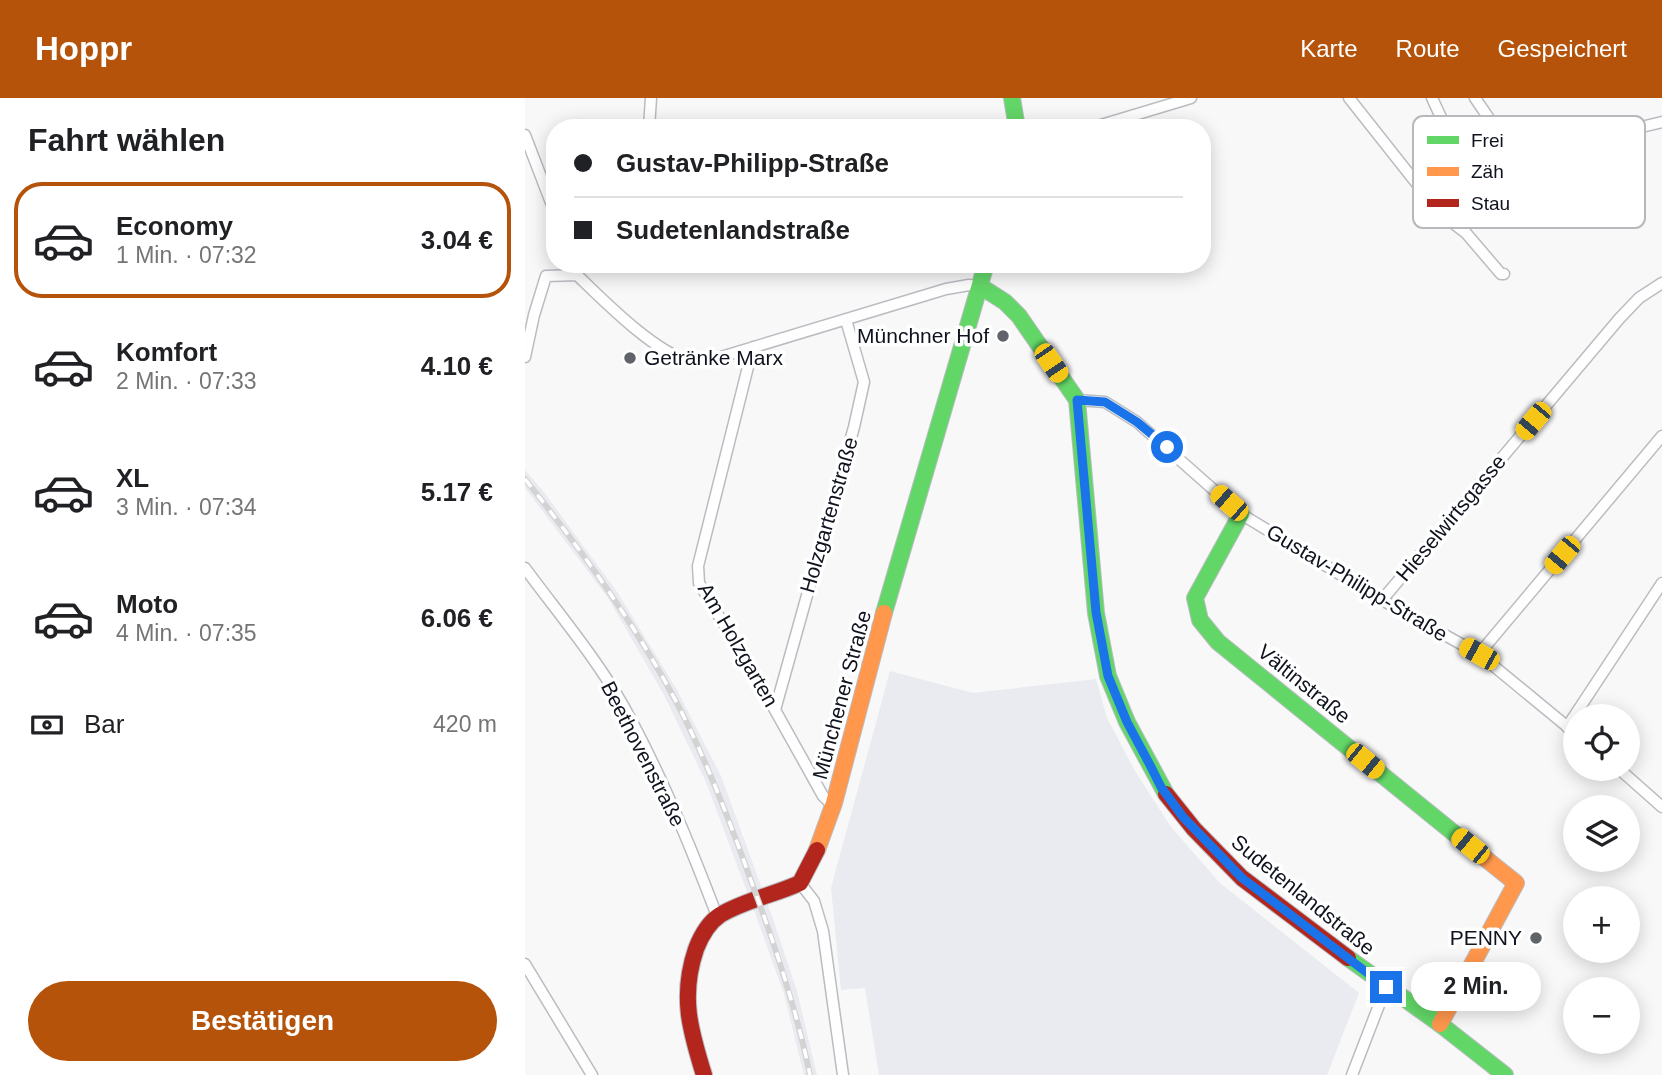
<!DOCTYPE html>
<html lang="de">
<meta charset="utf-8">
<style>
:root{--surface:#fff;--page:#f6f6f6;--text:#202124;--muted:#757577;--line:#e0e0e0;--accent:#b45309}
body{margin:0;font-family:Helvetica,sans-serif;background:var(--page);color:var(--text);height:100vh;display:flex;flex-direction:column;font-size:26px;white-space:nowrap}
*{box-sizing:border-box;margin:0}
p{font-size:23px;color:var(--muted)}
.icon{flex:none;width:38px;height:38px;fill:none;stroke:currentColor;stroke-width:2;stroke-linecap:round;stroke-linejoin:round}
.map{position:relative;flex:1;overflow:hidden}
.side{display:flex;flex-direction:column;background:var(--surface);width:525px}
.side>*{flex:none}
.guide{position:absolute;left:21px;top:21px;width:665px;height:154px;border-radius:28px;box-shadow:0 4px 18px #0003;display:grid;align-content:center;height:154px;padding:0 28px;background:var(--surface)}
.controls{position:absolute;left:1038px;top:606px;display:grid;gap:14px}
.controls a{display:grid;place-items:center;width:77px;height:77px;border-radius:50%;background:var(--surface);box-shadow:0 4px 18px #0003;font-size:35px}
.end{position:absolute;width:32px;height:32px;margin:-16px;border:9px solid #1a73e8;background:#fff;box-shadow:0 0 0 4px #fff}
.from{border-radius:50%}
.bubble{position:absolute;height:49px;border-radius:24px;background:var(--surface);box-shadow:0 4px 18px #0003;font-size:23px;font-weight:800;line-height:49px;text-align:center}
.car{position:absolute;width:21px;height:42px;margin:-21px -10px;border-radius:9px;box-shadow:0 0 5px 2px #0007;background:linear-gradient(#f5c518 24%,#345 0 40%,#f5c518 0 76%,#345 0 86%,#f5c518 0)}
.guide b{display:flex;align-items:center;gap:24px;height:66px;font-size:26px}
.guide b+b{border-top:2px solid var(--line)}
.guide i{width:18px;height:18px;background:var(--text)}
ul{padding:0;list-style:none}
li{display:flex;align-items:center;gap:21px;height:116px;margin:0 14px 10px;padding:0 14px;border:4px solid transparent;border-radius:28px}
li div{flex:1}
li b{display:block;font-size:26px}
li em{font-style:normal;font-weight:800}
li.selected{border-color:var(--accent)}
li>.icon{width:63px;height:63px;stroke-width:1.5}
h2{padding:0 28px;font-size:32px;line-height:84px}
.pay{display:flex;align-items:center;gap:18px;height:77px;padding:0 28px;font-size:26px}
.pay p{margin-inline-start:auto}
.action{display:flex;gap:14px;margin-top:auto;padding:14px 28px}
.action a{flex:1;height:80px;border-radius:42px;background:var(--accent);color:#fff;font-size:28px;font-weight:800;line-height:80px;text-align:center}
header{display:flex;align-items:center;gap:42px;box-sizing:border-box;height:98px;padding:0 35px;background:var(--accent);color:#fff}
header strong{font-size:33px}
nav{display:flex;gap:38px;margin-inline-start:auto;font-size:24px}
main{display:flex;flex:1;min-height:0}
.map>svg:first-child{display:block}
.built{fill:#e9ebf0}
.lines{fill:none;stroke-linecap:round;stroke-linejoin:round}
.street-casing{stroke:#babcc2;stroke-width:13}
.fast-casing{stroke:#babcc2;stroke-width:18}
.slow-casing{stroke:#babcc2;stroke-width:18}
.jam-casing{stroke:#babcc2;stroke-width:18}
.street{stroke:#fefefe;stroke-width:10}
.fast{stroke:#63d668;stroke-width:16}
.slow{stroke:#ff974d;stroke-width:16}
.jam{stroke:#b3261e;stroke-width:16}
.rail-casing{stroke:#d3d3d3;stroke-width:6}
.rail{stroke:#fff;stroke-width:3.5;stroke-dasharray:10;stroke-linecap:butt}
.route{stroke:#1a73e8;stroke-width:9}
.poi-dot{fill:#61636a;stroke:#fff;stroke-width:2.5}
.labels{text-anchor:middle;stroke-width:7;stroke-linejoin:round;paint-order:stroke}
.poi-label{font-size:21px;fill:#0f131e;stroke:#fff;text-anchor:end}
.street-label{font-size:21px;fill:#0f131e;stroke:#fff}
.key{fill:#fff;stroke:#b7b8bc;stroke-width:2}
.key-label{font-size:19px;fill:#0f131e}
</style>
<header>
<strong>Hoppr</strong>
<nav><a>Karte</a><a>Route</a><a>Gespeichert</a></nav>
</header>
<main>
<section class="side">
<h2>Fahrt wählen</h2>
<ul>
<li class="selected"><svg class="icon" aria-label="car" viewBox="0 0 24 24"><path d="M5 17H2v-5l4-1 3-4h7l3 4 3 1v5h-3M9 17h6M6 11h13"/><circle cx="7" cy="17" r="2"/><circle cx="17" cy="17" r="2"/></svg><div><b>Economy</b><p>1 Min. · 07:32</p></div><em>3.04 €</em></li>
<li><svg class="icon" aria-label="car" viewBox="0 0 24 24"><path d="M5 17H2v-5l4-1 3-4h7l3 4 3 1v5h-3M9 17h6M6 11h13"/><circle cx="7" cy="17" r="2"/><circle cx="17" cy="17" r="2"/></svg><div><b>Komfort</b><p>2 Min. · 07:33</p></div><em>4.10 €</em></li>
<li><svg class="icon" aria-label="car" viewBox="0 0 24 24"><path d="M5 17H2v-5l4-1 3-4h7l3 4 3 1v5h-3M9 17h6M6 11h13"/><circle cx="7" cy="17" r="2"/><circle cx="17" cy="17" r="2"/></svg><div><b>XL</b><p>3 Min. · 07:34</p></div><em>5.17 €</em></li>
<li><svg class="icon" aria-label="car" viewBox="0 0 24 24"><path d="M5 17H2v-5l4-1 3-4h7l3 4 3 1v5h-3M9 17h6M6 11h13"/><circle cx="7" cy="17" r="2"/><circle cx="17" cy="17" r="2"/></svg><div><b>Moto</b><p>4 Min. · 07:35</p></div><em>6.06 €</em></li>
</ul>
<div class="pay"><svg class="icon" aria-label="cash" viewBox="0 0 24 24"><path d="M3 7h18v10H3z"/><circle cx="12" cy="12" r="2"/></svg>Bar<p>420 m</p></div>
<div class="action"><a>Bestätigen</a></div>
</section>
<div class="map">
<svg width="1137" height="977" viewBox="0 0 1137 977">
<rect width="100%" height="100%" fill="#f8f8f8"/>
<path class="built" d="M0,372L18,393L93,495L152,592L196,678L248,821L272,893L292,977H279L259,896L234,826L181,684L139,597L83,500L0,390Z
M365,573L448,595L571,581L582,620L610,673L646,729L695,785L834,895L802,977H354L340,890L316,892L306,790Z"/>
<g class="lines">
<g class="street-casing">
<path id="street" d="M824,0L915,115L941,135L976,176H979
M907,0L926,41L961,35L1061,49L1112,30L1137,24
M950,0L976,38
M124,30L126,0
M566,30L666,0
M0,37L30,115
M48,166L52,177C78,202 129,254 164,263C171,265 179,262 186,262L421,191L444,187L455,188
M228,249L173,468L174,485L250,612L298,698L309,709
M0,259L9,217L21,178L52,177
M552,302L580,304L612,324L716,416L857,502L954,556L1050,635
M0,470C34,516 71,560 99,609C136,676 165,747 192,818
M857,502L1094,221L1114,200L1137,185
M954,556L1137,338
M250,612L329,329L339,284L321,222
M1042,629L1137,485
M1093,670L1137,709
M275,785L289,803L298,833L318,977
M0,866L67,977
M827,977L861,889"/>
</g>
<g class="fast-casing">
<path id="fast" d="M487,0L492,30
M455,188L480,204L494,218L552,302L571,515L583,578L602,624L641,696
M716,416L670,500L675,522L693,544L951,753
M359,515L461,166
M823,860L915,926L980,977"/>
</g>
<g class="slow-casing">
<path id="slow" d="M292,752L309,705L359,515
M915,926L991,785L951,753"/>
</g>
<g class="jam-casing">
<path id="jam" d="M641,696L669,731L717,780L823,860
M179,977C165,932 155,898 171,851C176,838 183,825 195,817C220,802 249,797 275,785L292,752"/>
</g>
<use href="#street" class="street"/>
<use href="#fast" class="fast"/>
<use href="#slow" class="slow"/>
<use href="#jam" class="jam"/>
<g class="rail-casing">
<path id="rail" d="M0,381C57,453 111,527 154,609C182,664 204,721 225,780C249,844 271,909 285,977"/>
</g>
<use href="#rail" class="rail"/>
</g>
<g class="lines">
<path class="route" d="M642,349L612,324L580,304L552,302L571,514L583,578L602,624L625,667L636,689L658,719L717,780L861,889"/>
</g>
<g class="poi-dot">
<circle cx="478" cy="238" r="7"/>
<circle cx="105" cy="260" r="7"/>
<circle cx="1011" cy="840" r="7"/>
</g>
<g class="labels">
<g class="poi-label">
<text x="464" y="245">Münchner Hof</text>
<text x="119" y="267" text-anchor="start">Getränke Marx</text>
<text x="997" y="847">PENNY</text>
</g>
<g class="street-label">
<text transform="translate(304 417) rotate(-74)" y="7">Holzgartenstraße</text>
<text transform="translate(926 420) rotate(-50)" y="7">Hieselwirtsgasse</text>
<text transform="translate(832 485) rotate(31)" y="7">Gustav-Philipp-Straße</text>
<text transform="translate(213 547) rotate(60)" y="7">Am Holzgarten</text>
<text transform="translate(779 586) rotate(39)" y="7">Vältinstraße</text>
<text transform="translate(317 597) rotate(-75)" y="7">Münchener Straße</text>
<text transform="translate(118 656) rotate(63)" y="7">Beethovenstraße</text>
<text transform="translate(778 797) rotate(39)" y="7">Sudetenlandstraße</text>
</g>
</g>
<rect x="888" y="18" width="232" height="112" rx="10" class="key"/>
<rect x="902" y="38" width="32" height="8" fill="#63d668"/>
<rect x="902" y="69" width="32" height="9" fill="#ff974d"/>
<rect x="902" y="101" width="32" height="8" fill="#b3261e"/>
<g class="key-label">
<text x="946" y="49">Frei</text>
<text x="946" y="80">Zäh</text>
<text x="946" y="112">Stau</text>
</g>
</svg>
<div class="controls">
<a><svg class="icon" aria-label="locate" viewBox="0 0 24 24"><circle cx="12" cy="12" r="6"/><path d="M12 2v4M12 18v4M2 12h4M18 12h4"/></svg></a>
<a><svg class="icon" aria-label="layers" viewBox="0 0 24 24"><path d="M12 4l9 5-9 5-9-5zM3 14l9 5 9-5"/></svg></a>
<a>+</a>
<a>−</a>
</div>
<i class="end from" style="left:642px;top:349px"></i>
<i class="end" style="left:861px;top:889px"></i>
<div class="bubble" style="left:886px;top:864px;width:130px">2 Min.</div>
<i class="car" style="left:526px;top:265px;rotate:146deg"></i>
<i class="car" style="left:1008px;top:323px;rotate:220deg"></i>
<i class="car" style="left:704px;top:405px;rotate:311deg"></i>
<i class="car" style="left:1037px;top:457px;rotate:220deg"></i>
<i class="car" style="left:954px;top:556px;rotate:299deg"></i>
<i class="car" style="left:840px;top:663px;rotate:129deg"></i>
<i class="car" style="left:945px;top:748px;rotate:309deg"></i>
<div class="guide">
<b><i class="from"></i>Gustav-Philipp-Straße</b>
<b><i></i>Sudetenlandstraße</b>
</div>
</div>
</main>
